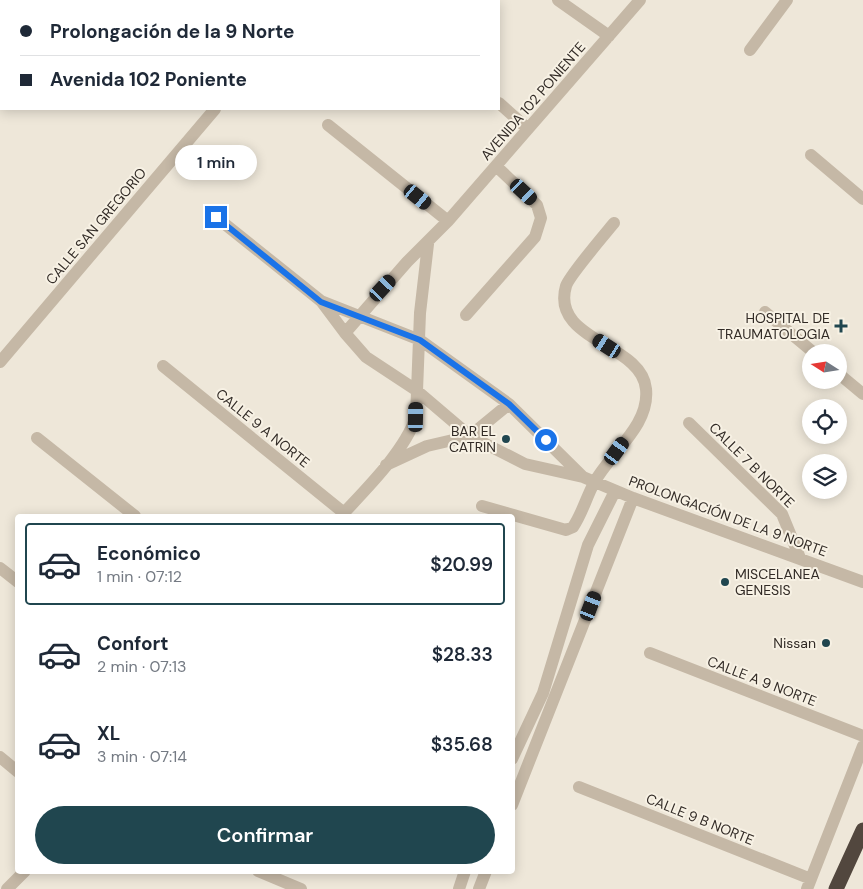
<!DOCTYPE html>
<html lang="es">
<meta charset="utf-8">
<style>
:root{--surface:#fff;--page:#f6f6f7;--text:#1f2937;--muted:#747a83;--line:#e0e1e3;--accent:#20464f}
body{margin:0;font-family:"DM Sans",sans-serif;background:var(--page);color:var(--text);height:100vh;display:flex;flex-direction:column;font-size:19px;white-space:nowrap}
*{box-sizing:border-box;margin:0}
p{font-size:16px;color:var(--muted)}
.icon{flex:none;width:28px;height:28px;fill:none;stroke:currentColor;stroke-width:2;stroke-linecap:round;stroke-linejoin:round}
.map{position:relative;flex:1;overflow:hidden}
.panel{position:absolute;left:15px;top:514px;width:500px;height:360px;display:flex;flex-direction:column;background:var(--surface);border-radius:5px;box-shadow:0 2px 12px #0003}
.panel>*{flex:none}
.top-card{position:absolute;left:0px;top:0px;width:500px;height:110px;box-shadow:0 2px 12px #0003;display:grid;align-content:center;height:110px;padding:0 20px;background:var(--surface)}
.needle{width:32px;rotate:282deg}
.tools{position:absolute;left:802px;top:344px;display:grid;gap:10px}
.tools a{display:grid;place-items:center;width:45px;height:45px;border-radius:50%;background:var(--surface);box-shadow:0 2px 12px #0003;font-size:25px}
.end{position:absolute;width:22px;height:22px;margin:-11px;border:6px solid #1a73e8;background:#fff;box-shadow:0 0 0 2px #fff}
.from{border-radius:50%}
.bubble{position:absolute;height:35px;border-radius:18px;background:var(--surface);box-shadow:0 2px 12px #0003;font-size:16px;font-weight:600;line-height:35px;text-align:center}
.car{position:absolute;width:15px;height:30px;margin:-15px -8px;border-radius:6px;box-shadow:0 0 4px 1px #0007;background:linear-gradient(#222 24%,#8ab4d8 0 40%,#222 0 76%,#8ab4d8 0 86%,#222 0)}
.top-card b{display:flex;align-items:center;gap:18px;height:48px;font-size:19px}
.top-card b+b{border-top:1px solid var(--line)}
.top-card i{width:12px;height:12px;background:var(--text)}
ul{padding:9px 0 0;list-style:none}
li{display:flex;align-items:center;gap:15px;height:82px;margin:0 10px 8px;padding:0 10px;border:2px solid transparent;border-radius:5px}
li div{flex:1}
li b{display:block;font-size:19px}
li em{font-style:normal;font-weight:600}
li.active{border-color:var(--accent)}
li>.icon{width:45px;height:45px;stroke-width:1.5}
.primary-button{display:flex;gap:10px;margin-top:auto;padding:10px 20px}
.primary-button a{flex:1;height:58px;border-radius:30px;background:var(--accent);color:#fff;font-size:20px;font-weight:600;line-height:58px;text-align:center}
.map>svg:first-child{display:block}
.lines{fill:none;stroke-linecap:round;stroke-linejoin:round}
.minor{stroke:#c5b8a6;stroke-width:12}
.highway{stroke:#52473e;stroke-width:15}
.route{stroke:#1a73e8;stroke-width:6}
.poi-dot{fill:#20464f;stroke:#f7f1e4;stroke-width:2}
.labels{text-anchor:middle;stroke-width:4;stroke-linejoin:round;paint-order:stroke}
.street-label{font-size:14px;fill:#322b26;stroke:#f7f1e4}
.poi-label{font-size:14px;fill:#322b26;stroke:#f7f1e4;text-anchor:end}
</style>
<div class="map">
<svg width="863" height="889" viewBox="0 0 863 889">
<rect width="100%" height="100%" fill="#eee7d9"/>
<g class="lines">
<path class="minor" d="M558,0L609,36
M307,1L308,0
M750,50L787,0
M499,103L528,129
M328,125L448,221
M811,155L863,199
M216,217L321,301L345,333L366,357L416,390L470,436L525,464L583,477L633,498L863,582
M321,301L420,340L509,404L583,477
M765,312L813,352
M466,315L535,237L541,218L537,205L496,166
M345,333L407,262L448,221L640,0
M0,362L215,109
M163,366L344,513
M839,374L863,394
M689,423L782,514L800,558
M37,438L135,516
M386,465L427,446L470,436L509,404
M482,506L566,530L573,527C582,514 586,498 594,483C610,453 650,426 646,389C642,343 550,341 566,286C569,276 605,234 614,223
M341,516C366,489 404,452 416,417L420,313L428,244
M0,568L18,582
M650,653L863,736
M0,757L18,772
M512,759L543,693L588,545L615,491
M579,787L811,879
M512,805L633,498
M258,871L301,889
M7,889L25,871
M459,889L465,871
M479,889L486,871
M807,889L863,746"/>
<path class="highway" d="M836,889L863,830"/>
</g>
<g class="lines">
<path class="route" d="M216,217L321,302L420,340L509,404L546,440"/>
</g>
<g class="poi-dot">
<path d="M838.5 318.5h5v5h5v5h-5v5h-5v-5h-5v-5h5z"/>
<circle cx="506" cy="439" r="5"/>
<circle cx="725" cy="582" r="5"/>
<circle cx="826" cy="643" r="5"/>
</g>
<g class="labels">
<g class="street-label">
<text transform="translate(533 101) rotate(-49)" y="5">AVENIDA 102 PONIENTE</text>
<text transform="translate(96 226) rotate(-50)" y="5">CALLE SAN GREGORIO</text>
<text transform="translate(263 428) rotate(39)" y="5">CALLE 9 A NORTE</text>
<text transform="translate(752 465) rotate(45)" y="5">CALLE 7 B NORTE</text>
<text transform="translate(728 516) rotate(20)" y="5">PROLONGACIÓN DE LA 9 NORTE</text>
<text transform="translate(762 681) rotate(21)" y="5">CALLE A 9 NORTE</text>
<text transform="translate(700 819) rotate(22)" y="5">CALLE 9 B NORTE</text>
</g>
<g class="poi-label">
<text x="830" y="323">HOSPITAL DE<tspan x="830" dy="16">TRAUMATOLOGIA</tspan></text>
<text x="496" y="436">BAR EL<tspan x="496" dy="16">CATRIN</tspan></text>
<text x="735" y="579" text-anchor="start">MISCELANEA<tspan x="735" dy="16">GENESIS</tspan></text>
<text x="816" y="648">Nissan</text>
</g>
</g>
</svg>
<div class="tools">
<a><svg class="needle" viewBox="-14 -14 28 28"><path d="M0-13l5 13h-10z" fill="#e53935"/><path d="M0 13l5-13h-10z" fill="#747a83"/></svg></a>
<a><svg class="icon" aria-label="locate" viewBox="0 0 24 24"><circle cx="12" cy="12" r="6"/><path d="M12 2v4M12 18v4M2 12h4M18 12h4"/></svg></a>
<a><svg class="icon" aria-label="layers" viewBox="0 0 24 24"><path d="M12 4l9 5-9 5-9-5zM3 14l9 5 9-5"/></svg></a>
</div>
<i class="end from" style="left:546px;top:440px"></i>
<i class="end" style="left:216px;top:217px"></i>
<div class="bubble" style="left:175px;top:145px;width:82px">1 min</div>
<i class="car" style="left:524px;top:192px;rotate:133deg"></i>
<i class="car" style="left:418px;top:197px;rotate:129deg"></i>
<i class="car" style="left:383px;top:288px;rotate:43deg"></i>
<i class="car" style="left:607px;top:346px;rotate:303deg"></i>
<i class="car" style="left:416px;top:417px;rotate:1deg"></i>
<i class="car" style="left:617px;top:451px;rotate:36deg"></i>
<i class="car" style="left:591px;top:606px;rotate:21deg"></i>
<div class="top-card">
<b><i class="from"></i>Prolongación de la 9 Norte</b>
<b><i></i>Avenida 102 Poniente</b>
</div>
<section class="panel">
<ul>
<li class="active"><svg class="icon" aria-label="car" viewBox="0 0 24 24"><path d="M5 17H2v-5l4-1 3-4h7l3 4 3 1v5h-3M9 17h6M6 11h13"/><circle cx="7" cy="17" r="2"/><circle cx="17" cy="17" r="2"/></svg><div><b>Económico</b><p>1 min · 07:12</p></div><em>$20.99</em></li>
<li><svg class="icon" aria-label="car" viewBox="0 0 24 24"><path d="M5 17H2v-5l4-1 3-4h7l3 4 3 1v5h-3M9 17h6M6 11h13"/><circle cx="7" cy="17" r="2"/><circle cx="17" cy="17" r="2"/></svg><div><b>Confort</b><p>2 min · 07:13</p></div><em>$28.33</em></li>
<li><svg class="icon" aria-label="car" viewBox="0 0 24 24"><path d="M5 17H2v-5l4-1 3-4h7l3 4 3 1v5h-3M9 17h6M6 11h13"/><circle cx="7" cy="17" r="2"/><circle cx="17" cy="17" r="2"/></svg><div><b>XL</b><p>3 min · 07:14</p></div><em>$35.68</em></li>
</ul>
<div class="primary-button"><a>Confirmar</a></div>
</section>
</div>
